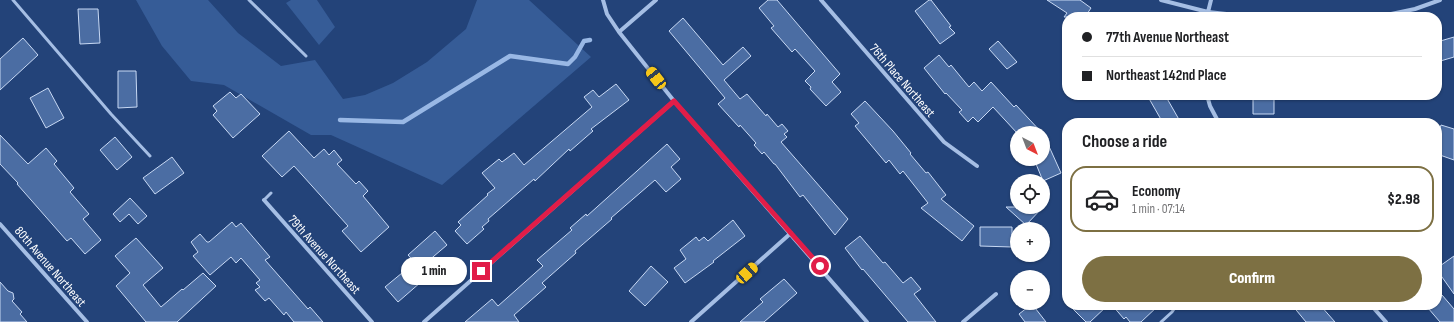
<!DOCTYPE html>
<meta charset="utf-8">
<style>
:root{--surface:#fff;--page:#f6f6f6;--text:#202124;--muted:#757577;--line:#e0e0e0;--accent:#7d7043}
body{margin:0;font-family:"Sofia Sans Condensed",sans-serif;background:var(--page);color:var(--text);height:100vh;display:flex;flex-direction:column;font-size:15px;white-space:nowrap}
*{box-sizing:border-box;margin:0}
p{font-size:13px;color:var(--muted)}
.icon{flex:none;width:22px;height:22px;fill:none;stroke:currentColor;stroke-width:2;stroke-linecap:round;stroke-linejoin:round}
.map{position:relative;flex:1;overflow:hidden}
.drawer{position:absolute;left:1062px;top:118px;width:380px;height:192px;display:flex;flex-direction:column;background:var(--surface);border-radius:16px;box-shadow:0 1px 3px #0004}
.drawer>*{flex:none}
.hud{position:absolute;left:1062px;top:12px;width:380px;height:88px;border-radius:16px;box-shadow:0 1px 3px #0004;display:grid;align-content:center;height:88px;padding:0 20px;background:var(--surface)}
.needle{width:26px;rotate:138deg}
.tools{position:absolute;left:1010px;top:126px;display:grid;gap:8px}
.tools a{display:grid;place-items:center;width:40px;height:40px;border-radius:50%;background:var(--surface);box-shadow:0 1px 3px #0004;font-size:20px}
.end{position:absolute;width:18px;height:18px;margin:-9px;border:5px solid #e11d48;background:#fff;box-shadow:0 0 0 2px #fff}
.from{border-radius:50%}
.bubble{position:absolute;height:28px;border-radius:14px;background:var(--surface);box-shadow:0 1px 3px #0004;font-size:13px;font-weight:800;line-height:28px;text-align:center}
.car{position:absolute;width:12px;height:24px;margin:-12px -6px;border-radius:5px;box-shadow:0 0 3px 1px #0007;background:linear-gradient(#f5c518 24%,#345 0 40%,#f5c518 0 76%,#345 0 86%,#f5c518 0)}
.hud b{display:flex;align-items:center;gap:14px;height:38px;font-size:15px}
.hud b+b{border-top:1px solid var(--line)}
.hud i{width:10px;height:10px;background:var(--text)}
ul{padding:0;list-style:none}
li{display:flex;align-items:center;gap:12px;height:66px;margin:0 8px 6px;padding:0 12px;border:2px solid transparent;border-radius:16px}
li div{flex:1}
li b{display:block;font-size:15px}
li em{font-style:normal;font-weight:800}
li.on{border-color:var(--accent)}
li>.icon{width:36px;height:36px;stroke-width:1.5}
h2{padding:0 20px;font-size:18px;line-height:48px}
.cta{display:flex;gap:8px;margin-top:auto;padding:8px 20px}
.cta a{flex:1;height:46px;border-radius:24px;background:var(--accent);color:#fff;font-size:16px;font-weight:800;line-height:46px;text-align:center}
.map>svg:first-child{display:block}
.green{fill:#365c97}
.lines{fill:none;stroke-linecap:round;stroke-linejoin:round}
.stream{stroke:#99b8e5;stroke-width:4.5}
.building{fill:#4b6da3;stroke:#c8d9f4}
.service{stroke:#a5bee4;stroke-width:3}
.minor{stroke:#a5bee4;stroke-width:4}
.route{stroke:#e11d48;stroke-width:5}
.labels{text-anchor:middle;stroke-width:3;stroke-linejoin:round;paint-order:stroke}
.street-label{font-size:13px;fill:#fff;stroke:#234379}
</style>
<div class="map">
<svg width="1454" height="322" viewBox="0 0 1454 322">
<rect width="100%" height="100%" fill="#234379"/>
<path class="green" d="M136,0H208L238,33L281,66L315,60L343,99L365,95L393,83L427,62L466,29L477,0H529L591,57L442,185L331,135H311L224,85L191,81L162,46Z
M291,0H317L335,27L319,45L286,3Z"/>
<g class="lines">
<path class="stream" d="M340,120L403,122L510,56L568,64L575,57L584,41L590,40"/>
</g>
<path class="building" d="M768,0H777L840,74L832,82L841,92L826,106L810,89L811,87L805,81L815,71L795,49L792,52L771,28L774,26L759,8Z
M929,0H931L951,26L949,27L955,33L940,44L915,11Z
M1047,0H1080L1091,8L1085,17H1064L1067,13Z
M78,9H98L100,43L80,44Z
M683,18L723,65L743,47L751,56L724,80L740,99L747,94L766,116L767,114L778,127L782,124L788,131L784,134L787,137L781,142L848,219L835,235L803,195L800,197L775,164H774L764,152L762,154L754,145L756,143L740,125L739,127L718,104L725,98L669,31Z
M1454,37V57L1437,62V42Z
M23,38L38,55L0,90V59Z
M998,41L1017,62L1007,69L989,49Z
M939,55L949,67L951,65L969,87L974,82L982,91L991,82L1014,107L1016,105L1042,133H1017L993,107L978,122L973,117L968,122L959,112L962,110L946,93L945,94L924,68Z
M118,71H136L137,107L118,108Z
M616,84L629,100L591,129L593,131L570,151L569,149L535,181L534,179L488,219L489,221L482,227L484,229L467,244L455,231L461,225L458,222L488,195L487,194L495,188L482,173L499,159L502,162L514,153L524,165L592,107L584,97L593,90L599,97Z
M48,88L64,118L46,128L30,98Z
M230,92L236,98L241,94L260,114L233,138L213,115L217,111L213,106Z
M1147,95H1165L1181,123H1163Z
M1253,95H1274V114H1253Z
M865,101L893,131L911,153L910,154L926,173L928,172L946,195L941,199L974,226L962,241L921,208L928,203L903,171L900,174L889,160L886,163L855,126L859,123L851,114Z
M1441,125L1454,129V160L1437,154V137Z
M289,131L314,158L324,149L329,155L334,150L342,160L337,164L356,184L359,181L368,191L363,196L389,227L361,252L342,231L348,226L294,166L282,177L262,156Z
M1043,133L1061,173L1043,181L1034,159H1043Z
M0,135L28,164L46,148L57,161L54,164L74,188L70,192L89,214L83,219L101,240L85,254L71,238L67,241L17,184L18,183L0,164Z
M115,137L132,157L117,170L100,150Z
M667,144L680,159L671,167L681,179L666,192L655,180L611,218L612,219L575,251L576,253L542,283L546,287L514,315L519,322H465L492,299L498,306L543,266L537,260L572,230L570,228L586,214L587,216Z
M172,157L184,173L155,194L143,178Z
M130,198L147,216L138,224L129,214L120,222L113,214Z
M1006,207H1043L1026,225Z
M733,220L745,236L713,261L714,262L685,283L674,268L686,259L680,250L696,237L699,241L704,237L708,241Z
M232,222L236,227L241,223L270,257L265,260L308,309L310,307L323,322H294L286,312L284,315L269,298L265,301L255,290L260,287L256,283L260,280L241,258L236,263L231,257L210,275L193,256L198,252L191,242L200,234L207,242H209Z
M980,227H1012V247L980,246Z
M435,231L447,245L420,268L408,255Z
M860,236L883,263L885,262L903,283L911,277L921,289L914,294L936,322H908L863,269L862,270L845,248Z
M136,238L163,268L143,285L161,307L182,289L183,290L203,273L216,286L177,322H146L116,286L130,273L115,256Z
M1454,256V294L1437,270V268Z
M651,266L668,282L645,306L629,291Z
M408,268L421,282L398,302L385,287Z
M784,279L797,293L764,322H740L763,302L760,299Z
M0,282L8,291L13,293L14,299L12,301L22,312L20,314L27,322H0Z
M1442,295L1454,309V322H1440L1428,308L1431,305H1437V300Z
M1032,304L1046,322H1025L1019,314Z
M1069,305H1108L1090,322H1086Z
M1112,305H1159L1141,322H1130L1126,317L1124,319Z
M1292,305H1320L1335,322H1306Z"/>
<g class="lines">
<path class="service" d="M13,0L111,114L150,156
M249,0L306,56
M264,200L271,193
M1161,322L1172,312L1176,306"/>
<path class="minor" d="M603,0L607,14L619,32L674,101L867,322
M821,0L944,142L977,166
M1161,0L1208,12L1207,17
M1211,0L1208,12L1254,17
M1377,17L1415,9L1440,0
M619,32L656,0
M1207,95L1210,106L1219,123
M264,200L372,322
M0,224L87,322
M1371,305L1386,322
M424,322L674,101
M691,322L791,233
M963,322L996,294"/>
</g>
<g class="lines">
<path class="route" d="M481,271L674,101L820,266"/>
</g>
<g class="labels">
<g class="street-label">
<text transform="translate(903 80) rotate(49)" y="5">76th Place Northeast</text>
<text transform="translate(325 254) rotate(48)" y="5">79th Avenue Northeast</text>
<text transform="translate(51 266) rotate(49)" y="5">80th Avenue Northeast</text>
</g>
</g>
</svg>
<div class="tools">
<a><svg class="needle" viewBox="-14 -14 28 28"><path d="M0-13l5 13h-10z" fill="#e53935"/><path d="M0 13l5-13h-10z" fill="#757577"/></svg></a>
<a><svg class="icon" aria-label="locate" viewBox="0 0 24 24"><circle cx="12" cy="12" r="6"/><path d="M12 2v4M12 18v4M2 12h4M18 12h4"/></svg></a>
<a>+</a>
<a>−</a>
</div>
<i class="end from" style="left:820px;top:266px"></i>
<i class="end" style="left:481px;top:271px"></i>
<div class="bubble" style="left:401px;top:257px;width:66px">1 min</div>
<i class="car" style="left:656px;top:78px;rotate:322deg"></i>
<i class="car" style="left:747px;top:273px;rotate:48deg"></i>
<div class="hud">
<b><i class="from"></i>77th Avenue Northeast</b>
<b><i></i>Northeast 142nd Place</b>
</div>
<section class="drawer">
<h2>Choose a ride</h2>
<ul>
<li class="on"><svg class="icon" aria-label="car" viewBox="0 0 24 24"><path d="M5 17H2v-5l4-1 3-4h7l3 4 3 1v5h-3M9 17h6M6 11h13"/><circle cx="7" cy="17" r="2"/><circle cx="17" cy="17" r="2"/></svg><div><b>Economy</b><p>1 min · 07:14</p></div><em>$2.98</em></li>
</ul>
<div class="cta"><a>Confirm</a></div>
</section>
</div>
